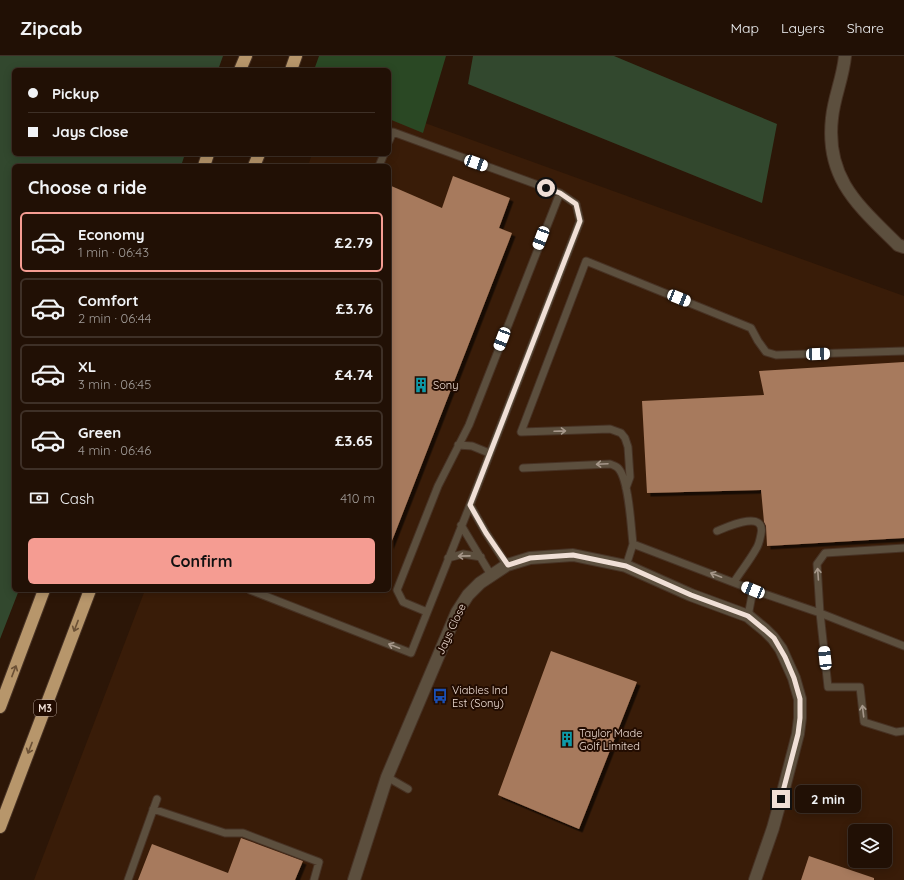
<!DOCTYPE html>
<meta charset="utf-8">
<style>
:root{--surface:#211005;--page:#2d1e13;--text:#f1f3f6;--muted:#a29d9a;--line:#3e3027;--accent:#f59c92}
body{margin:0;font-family:Quicksand,sans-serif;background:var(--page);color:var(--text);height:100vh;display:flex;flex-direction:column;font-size:15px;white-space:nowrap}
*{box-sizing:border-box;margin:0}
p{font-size:13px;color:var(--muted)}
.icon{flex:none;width:22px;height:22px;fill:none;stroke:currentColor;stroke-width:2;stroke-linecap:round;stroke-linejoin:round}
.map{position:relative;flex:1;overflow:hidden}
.side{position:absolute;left:12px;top:108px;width:379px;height:428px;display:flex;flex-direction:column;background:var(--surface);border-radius:6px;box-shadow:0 2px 10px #0003,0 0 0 1px var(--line)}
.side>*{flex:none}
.hud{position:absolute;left:12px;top:12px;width:379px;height:88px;border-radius:6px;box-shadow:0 2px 10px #0003,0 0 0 1px var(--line);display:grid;align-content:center;height:88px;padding:0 16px;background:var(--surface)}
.tools{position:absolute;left:848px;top:768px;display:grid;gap:8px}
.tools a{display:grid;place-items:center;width:44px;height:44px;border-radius:6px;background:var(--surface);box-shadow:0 2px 10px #0003,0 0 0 1px var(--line);font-size:20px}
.end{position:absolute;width:18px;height:18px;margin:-9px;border:5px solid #f0dfd6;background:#111;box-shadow:0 0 0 2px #111}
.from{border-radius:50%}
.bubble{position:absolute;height:28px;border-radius:6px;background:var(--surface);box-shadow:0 2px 10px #0003,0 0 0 1px var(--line);font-size:13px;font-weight:700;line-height:28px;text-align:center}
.car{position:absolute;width:12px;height:24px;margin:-12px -6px;border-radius:5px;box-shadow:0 0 3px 1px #0007;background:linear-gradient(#fff 24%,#345 0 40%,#fff 0 76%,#345 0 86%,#fff 0)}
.hud b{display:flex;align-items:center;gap:14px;height:38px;font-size:15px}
.hud b+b{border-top:1px solid var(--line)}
.hud i{width:10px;height:10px;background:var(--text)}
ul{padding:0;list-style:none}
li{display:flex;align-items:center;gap:12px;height:60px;margin:0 8px 6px;padding:0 8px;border:2px solid var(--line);border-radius:6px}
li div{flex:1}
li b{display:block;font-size:15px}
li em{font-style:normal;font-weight:700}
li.on{border-color:var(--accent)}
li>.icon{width:36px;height:36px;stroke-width:1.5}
h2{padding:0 16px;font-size:18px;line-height:48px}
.pay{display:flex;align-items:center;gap:10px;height:44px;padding:0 16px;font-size:15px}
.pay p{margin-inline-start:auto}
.action{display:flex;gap:8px;margin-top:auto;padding:8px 16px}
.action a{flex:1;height:46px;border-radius:6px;background:var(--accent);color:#111;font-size:16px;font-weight:700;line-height:46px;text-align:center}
header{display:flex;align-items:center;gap:24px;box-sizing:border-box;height:56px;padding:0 20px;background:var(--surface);border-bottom:1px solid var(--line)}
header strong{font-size:19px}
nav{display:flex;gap:22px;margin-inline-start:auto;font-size:14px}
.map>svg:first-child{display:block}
.built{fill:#391c08;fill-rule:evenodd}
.green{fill:#32482e}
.forest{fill:#2a4824}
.building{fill:#a77a5d;filter:url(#shadow)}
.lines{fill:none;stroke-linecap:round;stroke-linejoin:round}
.lane-casing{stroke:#473224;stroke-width:9}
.street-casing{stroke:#473224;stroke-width:14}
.highway-casing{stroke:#473224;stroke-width:14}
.lane{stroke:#5c4f3e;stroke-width:7}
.street{stroke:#5c4f3e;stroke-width:12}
.highway{stroke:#b7966b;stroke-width:12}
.oneway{stroke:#a6978a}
.oneway2{stroke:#6c5136}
.route{stroke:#f0dfd6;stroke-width:5}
.labels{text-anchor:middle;stroke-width:4;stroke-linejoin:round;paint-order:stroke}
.shield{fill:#220c01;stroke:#b2a096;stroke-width:1}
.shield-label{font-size:10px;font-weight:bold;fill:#f0dfd6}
.poi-label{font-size:11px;fill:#f0dfd6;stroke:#220c01;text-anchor:start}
.street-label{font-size:11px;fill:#f0dfd6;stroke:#220c01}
</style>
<header>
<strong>Zipcab</strong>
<nav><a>Map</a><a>Layers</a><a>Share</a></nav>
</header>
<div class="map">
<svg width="904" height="824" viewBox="0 0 904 824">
<defs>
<filter id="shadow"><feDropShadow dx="3.5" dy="3.5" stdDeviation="0" flood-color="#0009"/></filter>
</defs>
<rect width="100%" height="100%" fill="#2c1607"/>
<path class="built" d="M389,54L904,240V824H34L145,534H389V110H308L312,98H389ZM855,775H885V805H855Z"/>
<path class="green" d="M0,0H223L218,14H14V98H185L181,110H14V534H19L0,583Z
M473,0H614L777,68L762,147L468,28Z"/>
<path class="forest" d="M319,0H446L423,77L389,63V14H314Z"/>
<path class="building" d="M453,120L510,142L499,172L512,177L390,490L389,129L442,152Z
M904,306V482L767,490L766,470L764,466L761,434L647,437L642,345L764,339L759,315Z
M551,595L637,626L579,773L498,739Z
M241,782L303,805L295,824H138L152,788L228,817Z
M809,800L874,822V824H801Z"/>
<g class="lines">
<g class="lane-casing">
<path id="lane" d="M379,110L384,98
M458,389L472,390L489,397
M523,412L610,408C613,409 616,410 618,412C629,423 631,471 633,488
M626,432L630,421L628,391L625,382L621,377L610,373L521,376L586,205L751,272L758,285L766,296L776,299L904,295
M470,449L486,477L507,509
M461,469L491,519
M717,475C727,471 766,453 761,478C760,483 759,489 756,493C750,504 741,515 734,526
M904,492L825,497L817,508L820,557L828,631H860L864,666L896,676L904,675
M448,502L463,498L481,501
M626,510L633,488L753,534L748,560
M250,534L411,597L470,449L580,165L576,148L560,137L393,76L389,85
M753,534L820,557L904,590
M427,556L403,546L397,534L438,430L469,369L560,137
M387,721L408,733
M153,753L225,777H243L319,806L314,824
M128,824L157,743"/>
</g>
<g class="street-casing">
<path id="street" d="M845,0C843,22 834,41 832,62C825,123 859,150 898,189L904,191
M354,824L387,721L457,556L468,539L480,527L507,509L530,502L573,499L626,510L691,539L748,560L765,574L773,582L781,593L794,622L800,643V662L798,678L784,732L773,772L755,824"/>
</g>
<g class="highway-casing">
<path id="highway" d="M240,14L246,0
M291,14L296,0
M204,110L208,98
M254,110L259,98
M0,651L44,534
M0,771L90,534"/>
</g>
<use href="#lane" class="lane"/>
<use href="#street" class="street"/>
<use href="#highway" class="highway"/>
</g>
<defs><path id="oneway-shaft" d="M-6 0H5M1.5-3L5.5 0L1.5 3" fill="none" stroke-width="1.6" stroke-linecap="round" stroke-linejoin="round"/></defs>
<g class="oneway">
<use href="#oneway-shaft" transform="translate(560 375) rotate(-2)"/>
<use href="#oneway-shaft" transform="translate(602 408) rotate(177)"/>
<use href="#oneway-shaft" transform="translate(464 500) rotate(179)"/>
<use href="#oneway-shaft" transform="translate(818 518) rotate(-94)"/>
<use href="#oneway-shaft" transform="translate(716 519) rotate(-159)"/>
<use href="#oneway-shaft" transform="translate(394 590) rotate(-159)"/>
<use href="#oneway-shaft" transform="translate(863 655) rotate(-97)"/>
</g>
<g class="oneway2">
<use href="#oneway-shaft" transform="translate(76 570) rotate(111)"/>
<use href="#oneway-shaft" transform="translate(14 615) rotate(-69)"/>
<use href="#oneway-shaft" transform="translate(30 692) rotate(111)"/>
</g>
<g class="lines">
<path class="route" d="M546,132L560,137L576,148L580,165L470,449L486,477L508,509L530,502L573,499L626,510L691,539L748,560L765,574L774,582L785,601L794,622L800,643V662L798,678L781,743"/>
</g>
<defs>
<g id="building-bare" transform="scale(1.2)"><path d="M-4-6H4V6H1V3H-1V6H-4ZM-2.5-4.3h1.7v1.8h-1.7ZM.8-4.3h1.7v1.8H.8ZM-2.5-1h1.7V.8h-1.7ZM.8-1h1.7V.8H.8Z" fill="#0f9aa8" stroke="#220c01" stroke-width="2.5" paint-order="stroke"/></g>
<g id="bus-bare" transform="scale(1.2)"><path d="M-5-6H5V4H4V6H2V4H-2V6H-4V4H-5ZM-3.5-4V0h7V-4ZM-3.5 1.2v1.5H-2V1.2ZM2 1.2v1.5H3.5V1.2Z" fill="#1a4fb4" stroke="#220c01" stroke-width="2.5" paint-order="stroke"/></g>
</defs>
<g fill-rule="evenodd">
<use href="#building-bare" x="421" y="329"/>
<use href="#bus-bare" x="440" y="640"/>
<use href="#building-bare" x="567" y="683"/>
</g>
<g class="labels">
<rect class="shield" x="34" y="644" width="22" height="16" rx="3"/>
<g class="shield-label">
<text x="45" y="656">M3</text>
</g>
<g class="poi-label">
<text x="433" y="333">Sony</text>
<text x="452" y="638">Viables Ind<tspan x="452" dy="13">Est (Sony)</tspan></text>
<text x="579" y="681">Taylor Made<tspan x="579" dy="13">Golf Limited</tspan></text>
</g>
<g class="street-label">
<text transform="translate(451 573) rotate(-65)" y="4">Jays Close</text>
</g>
</g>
</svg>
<div class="tools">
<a><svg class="icon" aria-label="layers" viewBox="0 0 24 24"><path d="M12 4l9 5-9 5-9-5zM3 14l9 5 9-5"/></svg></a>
</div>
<i class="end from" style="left:546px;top:132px"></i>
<i class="end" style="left:781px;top:743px"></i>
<div class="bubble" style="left:795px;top:729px;width:66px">2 min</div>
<i class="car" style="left:476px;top:107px;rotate:110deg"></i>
<i class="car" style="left:541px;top:182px;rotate:201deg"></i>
<i class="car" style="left:679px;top:242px;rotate:112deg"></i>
<i class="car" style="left:502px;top:283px;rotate:201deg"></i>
<i class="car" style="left:818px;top:298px;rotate:88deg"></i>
<i class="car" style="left:753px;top:534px;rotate:292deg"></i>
<i class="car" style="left:825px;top:602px;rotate:354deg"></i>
<div class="hud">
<b><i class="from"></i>Pickup</b>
<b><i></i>Jays Close</b>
</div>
<section class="side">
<h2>Choose a ride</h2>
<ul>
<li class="on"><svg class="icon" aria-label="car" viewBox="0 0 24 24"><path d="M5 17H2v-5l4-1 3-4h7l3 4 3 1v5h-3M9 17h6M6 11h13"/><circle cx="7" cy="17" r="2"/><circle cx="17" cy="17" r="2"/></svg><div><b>Economy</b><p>1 min · 06:43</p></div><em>£2.79</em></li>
<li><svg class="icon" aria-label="car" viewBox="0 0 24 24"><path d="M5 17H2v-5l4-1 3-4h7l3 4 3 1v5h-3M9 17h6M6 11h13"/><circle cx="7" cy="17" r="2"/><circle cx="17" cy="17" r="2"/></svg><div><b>Comfort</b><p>2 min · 06:44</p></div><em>£3.76</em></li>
<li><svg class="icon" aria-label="car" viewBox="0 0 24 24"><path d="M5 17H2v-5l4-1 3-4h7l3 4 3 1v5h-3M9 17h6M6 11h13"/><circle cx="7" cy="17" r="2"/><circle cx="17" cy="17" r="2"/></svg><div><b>XL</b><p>3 min · 06:45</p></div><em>£4.74</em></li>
<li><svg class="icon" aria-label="car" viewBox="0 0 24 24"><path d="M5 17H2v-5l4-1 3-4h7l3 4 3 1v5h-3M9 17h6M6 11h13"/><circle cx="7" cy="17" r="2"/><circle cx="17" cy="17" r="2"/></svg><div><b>Green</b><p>4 min · 06:46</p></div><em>£3.65</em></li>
</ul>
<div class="pay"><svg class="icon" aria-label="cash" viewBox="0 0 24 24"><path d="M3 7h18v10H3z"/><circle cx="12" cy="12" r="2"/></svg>Cash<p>410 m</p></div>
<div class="action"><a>Confirm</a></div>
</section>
</div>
